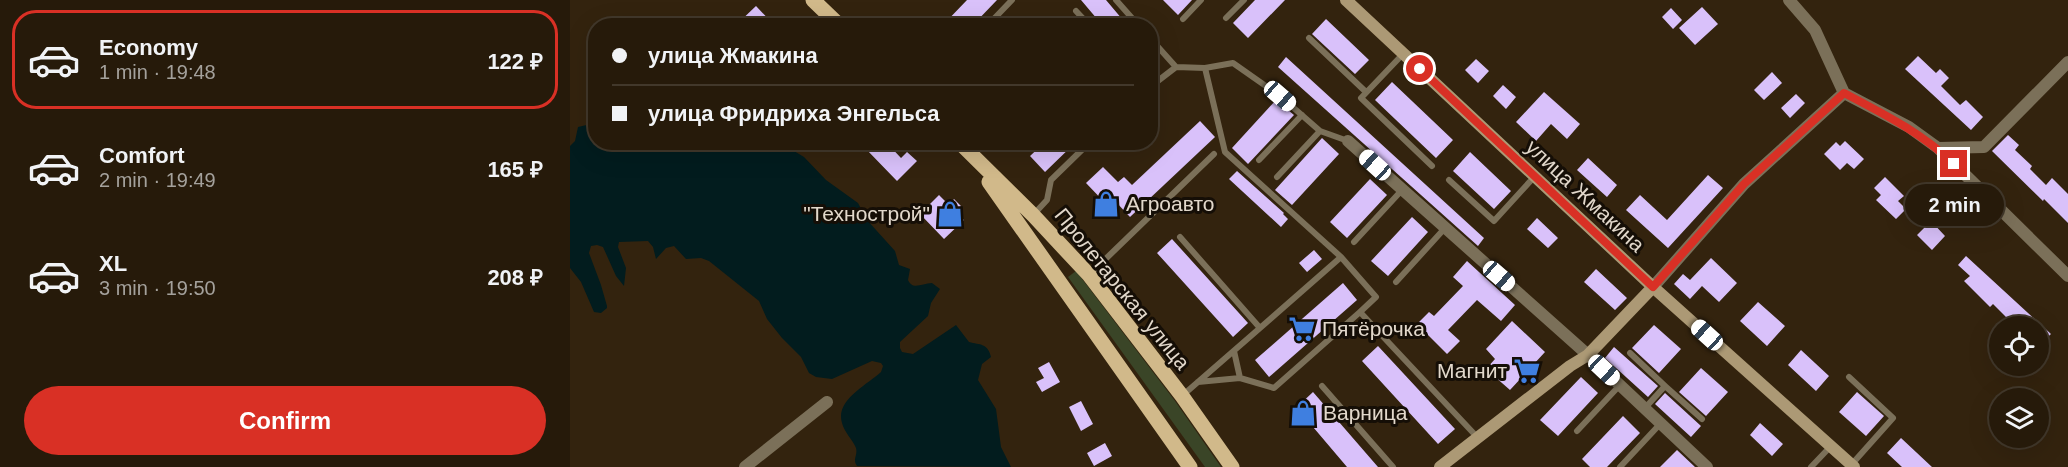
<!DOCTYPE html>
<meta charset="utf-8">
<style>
:root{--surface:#261a0a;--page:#322718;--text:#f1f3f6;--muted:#a4a19c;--line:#42382b;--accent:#d93025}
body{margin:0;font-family:Helvetica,sans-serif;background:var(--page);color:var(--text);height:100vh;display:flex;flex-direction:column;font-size:22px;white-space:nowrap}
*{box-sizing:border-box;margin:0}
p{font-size:20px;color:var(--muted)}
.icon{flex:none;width:33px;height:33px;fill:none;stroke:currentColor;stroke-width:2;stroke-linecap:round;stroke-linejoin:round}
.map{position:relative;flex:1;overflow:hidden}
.panel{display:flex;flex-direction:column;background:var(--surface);width:570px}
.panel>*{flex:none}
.banner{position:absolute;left:18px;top:18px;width:570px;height:132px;border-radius:24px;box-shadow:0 6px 24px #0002,0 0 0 2px var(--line);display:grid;align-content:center;height:132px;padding:0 24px;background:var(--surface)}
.tools{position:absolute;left:1419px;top:316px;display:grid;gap:12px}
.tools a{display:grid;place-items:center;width:60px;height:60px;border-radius:50%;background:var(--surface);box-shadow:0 6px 24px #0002,0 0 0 2px var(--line);font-size:30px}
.end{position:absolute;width:27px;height:27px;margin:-14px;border:8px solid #d93025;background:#fff;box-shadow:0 0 0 3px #fff}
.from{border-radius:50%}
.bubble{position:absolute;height:42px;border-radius:21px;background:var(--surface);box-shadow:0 6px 24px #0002,0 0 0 2px var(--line);font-size:20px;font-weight:700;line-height:42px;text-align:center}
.car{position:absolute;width:18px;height:36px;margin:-18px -9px;border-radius:8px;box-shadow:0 0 4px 2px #0007;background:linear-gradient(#fff 24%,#345 0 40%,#fff 0 76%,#345 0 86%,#fff 0)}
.banner b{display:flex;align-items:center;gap:21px;height:57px;font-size:22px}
.banner b+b{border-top:2px solid var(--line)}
.banner i{width:15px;height:15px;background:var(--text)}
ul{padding:10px 0 0;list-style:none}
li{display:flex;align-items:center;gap:18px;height:99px;margin:0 12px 9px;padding:0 12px;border:3px solid transparent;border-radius:24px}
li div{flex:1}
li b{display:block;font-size:22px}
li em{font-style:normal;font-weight:700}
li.selected{border-color:var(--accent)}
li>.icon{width:54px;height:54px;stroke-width:1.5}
.cta{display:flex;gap:12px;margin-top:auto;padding:12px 24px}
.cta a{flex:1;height:69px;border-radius:36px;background:var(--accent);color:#fff;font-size:24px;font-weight:700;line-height:69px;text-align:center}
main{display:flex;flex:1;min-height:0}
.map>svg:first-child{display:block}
.green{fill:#3a4527}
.water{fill:#021c1e}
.building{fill:#d9c1fa}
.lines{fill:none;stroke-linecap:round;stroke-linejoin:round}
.lane{stroke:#7b7059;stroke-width:6}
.street{stroke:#7b7059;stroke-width:12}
.secondary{stroke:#ac9975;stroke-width:12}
.primary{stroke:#d1b98a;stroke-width:15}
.route{stroke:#d93025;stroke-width:8}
.labels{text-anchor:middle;stroke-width:6;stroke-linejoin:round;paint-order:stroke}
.street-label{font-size:21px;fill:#e2d8cb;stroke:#150e06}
.poi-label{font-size:21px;fill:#e2d8cb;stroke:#150e06;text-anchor:start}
</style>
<main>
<section class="panel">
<ul>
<li class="selected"><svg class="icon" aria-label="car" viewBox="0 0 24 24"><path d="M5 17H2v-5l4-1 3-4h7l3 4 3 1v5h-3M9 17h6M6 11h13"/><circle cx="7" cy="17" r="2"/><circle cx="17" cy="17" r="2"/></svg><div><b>Economy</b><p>1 min · 19:48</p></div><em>122 ₽</em></li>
<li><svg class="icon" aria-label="car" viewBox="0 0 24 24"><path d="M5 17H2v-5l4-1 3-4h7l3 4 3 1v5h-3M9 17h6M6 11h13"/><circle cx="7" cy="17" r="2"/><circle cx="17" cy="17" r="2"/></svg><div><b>Comfort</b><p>2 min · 19:49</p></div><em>165 ₽</em></li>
<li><svg class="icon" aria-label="car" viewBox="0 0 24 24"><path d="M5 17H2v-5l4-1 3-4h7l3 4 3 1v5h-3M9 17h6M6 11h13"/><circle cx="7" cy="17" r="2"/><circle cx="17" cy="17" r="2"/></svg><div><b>XL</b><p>3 min · 19:50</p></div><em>208 ₽</em></li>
</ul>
<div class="cta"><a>Confirm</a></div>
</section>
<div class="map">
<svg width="1498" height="467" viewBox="0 0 1498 467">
<rect width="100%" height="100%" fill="#33230e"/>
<path class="green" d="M506,271L605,401L651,467H635L498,277Z"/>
<path class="water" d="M25,123L26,142L199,143L224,151L234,157L256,180L288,203L297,220L325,251L329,265L340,269L338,280C343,291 352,283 362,283L370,289L361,303L358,316L330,342V348L332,352L343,354L386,325L399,342C410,345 418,343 421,357L412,364L408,380L426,409L431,447L441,467L287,466C282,459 288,456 286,448C283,440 274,432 272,423C265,400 297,385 311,372L313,366L311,363L302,361L262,379L246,377L239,373L231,357L212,338L197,319L189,301L139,261L131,258L116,259L104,246L96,248L86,259L83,247L78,241L49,242L48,247L56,268L54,286L46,276L33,247L27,245L21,246L19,253L31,285L37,306V308L31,313L24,312L11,282L0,268V146L5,141L8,127Z"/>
<path class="building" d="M397,0H427L402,26H372Z
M511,0H536L558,26H533Z
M593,0H622L608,15Z
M685,0H715L678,38L663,23Z
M186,6L205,26H165Z
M1132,7L1148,24L1125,45L1109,28Z
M1101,8L1112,20L1103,29L1092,17Z
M756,19L799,60L785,74L742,34Z
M1348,56L1366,73L1370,69L1379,78L1371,86L1390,105L1396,100L1413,117L1401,130L1335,69Z
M716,57L914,238L908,246L708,67Z
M906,59L919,71L908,83L895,70Z
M1202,72L1212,83L1194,100L1184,90Z
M822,82L883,140L866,158L805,100Z
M933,85L946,97L936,109L923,96Z
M974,92L1010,124L997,139L981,124L966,141L946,122Z
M1226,94L1235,103L1220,118L1211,108Z
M706,100L724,115L678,164L662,148Z
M630,121L645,137L560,217L545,201L539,207L516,183L533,167L548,182L554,177L562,185Z
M1438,135L1449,145L1445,150L1462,166L1460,169L1476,185L1482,178L1498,194V223L1474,199L1473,201L1422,151Z
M752,138L769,154L722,205L705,190Z
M1275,141L1294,159L1284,169L1277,163L1270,170L1254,154L1266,142L1270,146Z
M300,142H316L331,158L337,152L347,161L327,181L295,148Z
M475,142H506L475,172L460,156Z
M900,152L941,191L924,209L883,171Z
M1018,158L1047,185L1037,197L1007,170Z
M667,171L714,213L713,214L718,219L711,227L659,179Z
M1138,175L1153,188L1098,248L1056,210L1070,195L1097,220Z
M1315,177L1334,196L1328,201L1336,209L1326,219L1306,200L1311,195L1304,188Z
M800,179L817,195L777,238L760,222Z
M369,195L379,205L384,199L391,206L385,211L394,220L374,239L350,214Z
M842,217L858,232L818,276L801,261Z
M967,218L988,238L978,248L957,229Z
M1361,221L1375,236L1362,250L1347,235Z
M602,239L678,323L663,337L587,253Z
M744,250L752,259L737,272L729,263Z
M1396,256L1481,334L1468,346V327H1453L1455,326L1447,318L1442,323L1423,304L1420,307L1394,281L1400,276L1388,265Z
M1141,258L1167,283L1149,302L1132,286L1120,299L1104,284L1113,274L1120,280Z
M897,261L945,305L931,321L907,300L878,330L890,341L877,354L847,324L859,312L864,316L893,286L883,277Z
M1026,269L1057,298L1045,310L1014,282Z
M773,283L787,300L699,377L685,360Z
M1188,302L1215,326L1197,346L1170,321Z
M942,321L975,352L940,390L916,369L925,359L916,349Z
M1084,325L1111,349L1089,373L1062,348Z
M808,346L885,429L868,444L792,361Z
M1044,347L1088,386L1078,397L1035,358Z
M1231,350L1259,376L1246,391L1218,365Z
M479,362L490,382L472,392L466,382L474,378L468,368Z
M1131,368L1158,392L1136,416L1109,392Z
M1011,377L1028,393L988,436L970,420Z
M743,392L808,467H777L732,414L726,408Z
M1287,392L1314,416L1296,436L1269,412Z
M1095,393L1131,426L1121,437L1085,404Z
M511,401L523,424L511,431L499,407Z
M1053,416L1070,433L1037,467H1020L1012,459Z
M1190,423L1213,444L1202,456L1180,435Z
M1331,438L1362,467H1332L1317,453Z
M535,443L542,456L524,466L517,453Z
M1107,450L1125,467H1090Z"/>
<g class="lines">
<path class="lane" d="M546,0L569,26
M506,11L520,26
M656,18L674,0
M613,19L631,0
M417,26L442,0
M580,38L606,67
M739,38L796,92
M833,54L791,98L862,166
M635,68L655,152L771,257L806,297L790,312
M580,87L606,67L635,68L663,63L710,96L750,131L778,141
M689,160L732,115
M707,177L750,131
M879,180L924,221L965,176
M464,214L477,200L481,180L520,142
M610,237L690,328L613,395
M784,242L832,190
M519,275L644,154
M826,282L875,228
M690,328L771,257
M664,351L670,378
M1060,353L1095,386L1075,408
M1279,377L1323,418L1282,464
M628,382L670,378L704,388L790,312L908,438
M752,386L823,467
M1095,386L1132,419
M1007,431L1050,385
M1050,467L1091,423
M1241,467L1261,446"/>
<path class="street" d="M1219,0L1245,30L1274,93L1339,127L1368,148L1498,276
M778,141L1018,355L1137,467
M1368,148L1414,147L1498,62
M1083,287L1174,184L1274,93
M175,467L257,402"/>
<path class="secondary" d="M776,0L1083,287L1284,467
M870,467L1000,366L1018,355L1083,287"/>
<path class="primary" d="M243,0L270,26
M389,142L463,215L519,275L612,396L662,467
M419,182L620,467"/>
</g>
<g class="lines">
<path class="route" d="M850,69L1083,287L1174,184L1274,93C1314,114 1352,133 1384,164"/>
</g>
<defs>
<g id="shop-bare" transform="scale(2.07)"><path d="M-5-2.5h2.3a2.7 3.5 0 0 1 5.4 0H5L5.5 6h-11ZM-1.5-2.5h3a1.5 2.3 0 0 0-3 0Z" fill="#3f7fe0" stroke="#150e06" stroke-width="2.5" paint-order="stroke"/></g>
<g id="supermarket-bare" transform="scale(2.07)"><path d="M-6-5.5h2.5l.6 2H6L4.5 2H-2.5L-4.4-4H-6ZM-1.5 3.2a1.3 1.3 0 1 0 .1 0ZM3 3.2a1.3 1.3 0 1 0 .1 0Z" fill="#3f7fe0" stroke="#150e06" stroke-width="2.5" paint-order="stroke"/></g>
</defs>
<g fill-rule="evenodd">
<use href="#shop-bare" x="536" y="204"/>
<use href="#shop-bare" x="380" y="214"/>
<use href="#supermarket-bare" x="732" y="329"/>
<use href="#supermarket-bare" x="957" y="371"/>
<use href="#shop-bare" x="733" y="413"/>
</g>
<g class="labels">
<g class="street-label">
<text transform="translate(1015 196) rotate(43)" y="7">улица Жмакина</text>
<text transform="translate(552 289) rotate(51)" y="7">Пролетарская улица</text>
</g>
<g class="poi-label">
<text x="556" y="211">Агроавто</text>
<text x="360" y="221" text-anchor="end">"Технострой"</text>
<text x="752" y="336">Пятёрочка</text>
<text x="937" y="378" text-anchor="end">Магнит</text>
<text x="753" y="420">Варница</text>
</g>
</g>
</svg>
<div class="tools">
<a><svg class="icon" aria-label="locate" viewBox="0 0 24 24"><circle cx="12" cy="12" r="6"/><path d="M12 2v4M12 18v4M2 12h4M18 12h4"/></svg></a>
<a><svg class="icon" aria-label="layers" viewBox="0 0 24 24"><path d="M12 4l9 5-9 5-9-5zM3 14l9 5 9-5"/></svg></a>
</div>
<i class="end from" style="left:850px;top:69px"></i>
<i class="end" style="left:1384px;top:164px"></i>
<div class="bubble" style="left:1335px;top:184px;width:99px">2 min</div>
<i class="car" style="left:710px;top:96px;rotate:131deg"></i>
<i class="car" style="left:805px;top:165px;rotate:312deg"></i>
<i class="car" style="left:929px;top:276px;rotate:131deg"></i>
<i class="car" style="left:1137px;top:335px;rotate:312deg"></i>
<i class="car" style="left:1034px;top:370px;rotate:133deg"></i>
<div class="banner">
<b><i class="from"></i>улица Жмакина</b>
<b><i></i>улица Фридриха Энгельса</b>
</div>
</div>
</main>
